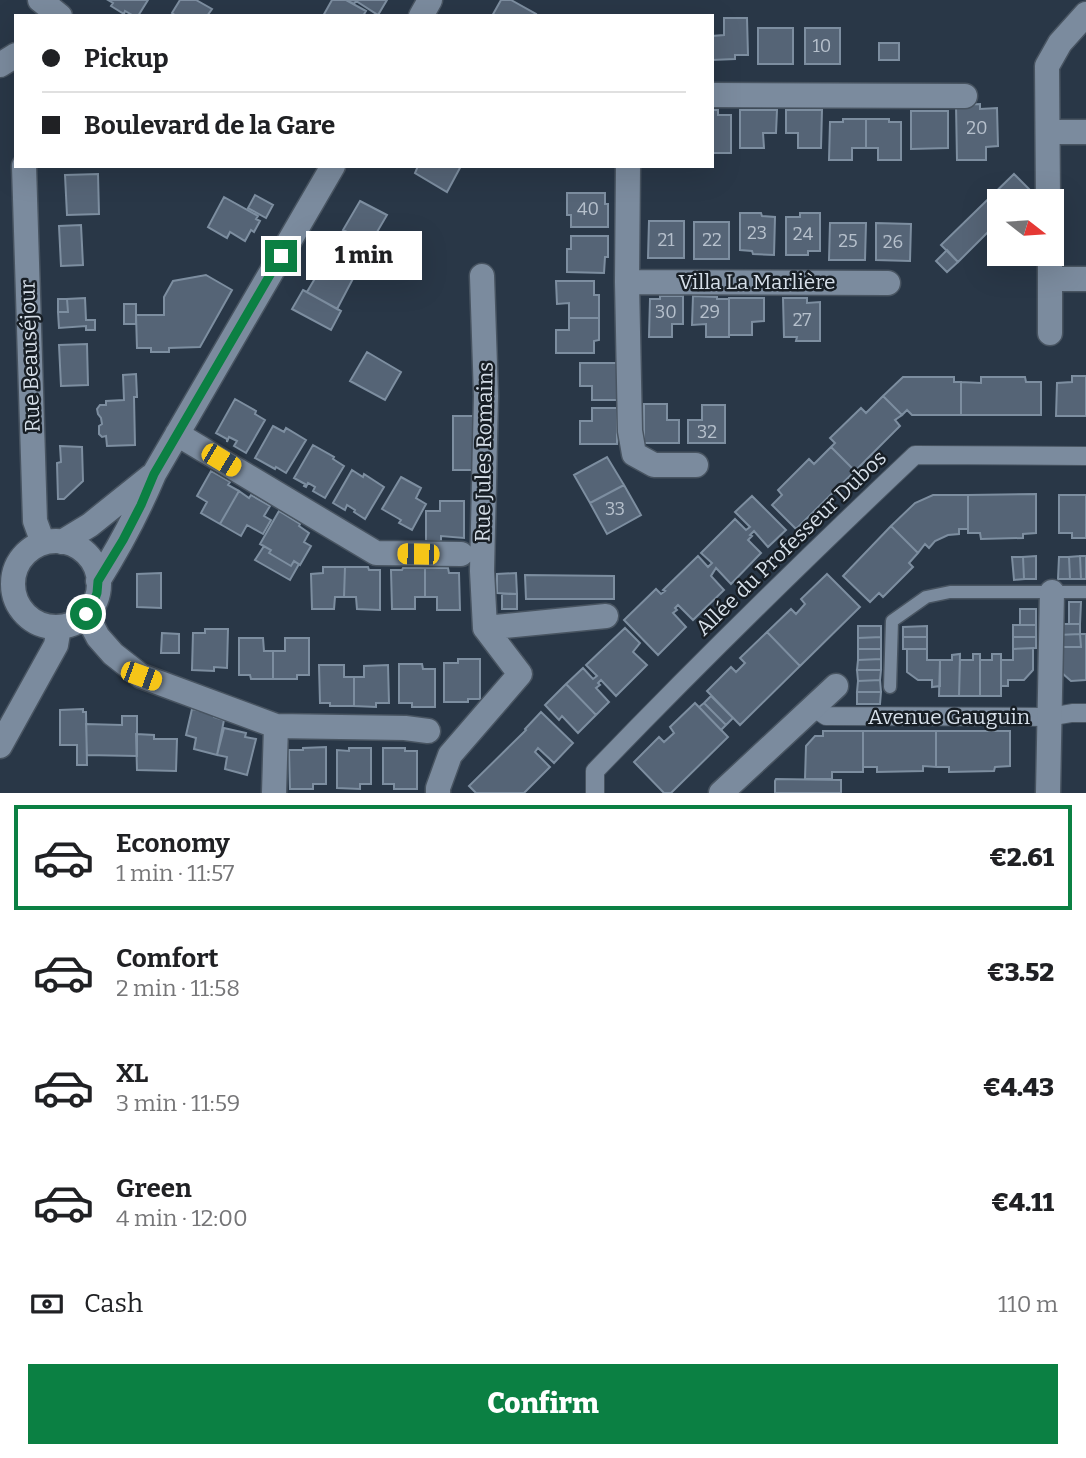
<!DOCTYPE html>
<meta charset="utf-8">
<style>
:root{--surface:#fff;--page:#f2f2f2;--text:#202124;--muted:#757577;--line:#e0e0e0;--accent:#0b8043}
body{margin:0;font-family:Bitter,serif;background:var(--page);color:var(--text);height:100vh;display:flex;flex-direction:column;font-size:26px;white-space:nowrap}
*{box-sizing:border-box;margin:0}
p{font-size:23px;color:var(--muted)}
.icon{flex:none;width:38px;height:38px;fill:none;stroke:currentColor;stroke-width:2;stroke-linecap:round;stroke-linejoin:round}
.map{position:relative;height:793px;overflow:hidden}
.sheet{display:flex;flex-direction:column;background:var(--surface);flex:1}
.sheet>*{flex:none}
.top-card{position:absolute;left:14px;top:14px;width:700px;height:154px;border-radius:0px;box-shadow:0 7px 28px #0002;display:grid;align-content:center;height:154px;padding:0 28px;background:var(--surface)}
.needle{width:46px;rotate:107deg}
.tools{position:absolute;left:987px;top:189px;display:grid;gap:14px}
.tools a{display:grid;place-items:center;width:77px;height:77px;border-radius:0px;background:var(--surface);box-shadow:0 7px 28px #0002;font-size:35px}
.end{position:absolute;width:32px;height:32px;margin:-16px;border:9px solid #0b8043;background:#fff;box-shadow:0 0 0 4px #fff}
.from{border-radius:50%}
.bubble{position:absolute;height:49px;border-radius:0px;background:var(--surface);box-shadow:0 7px 28px #0002;font-size:23px;font-weight:800;line-height:49px;text-align:center}
.car{position:absolute;width:21px;height:42px;margin:-21px -10px;border-radius:9px;box-shadow:0 0 5px 2px #0007;background:linear-gradient(#f5c518 24%,#345 0 40%,#f5c518 0 76%,#345 0 86%,#f5c518 0)}
.top-card b{display:flex;align-items:center;gap:24px;height:66px;font-size:26px}
.top-card b+b{border-top:2px solid var(--line)}
.top-card i{width:18px;height:18px;background:var(--text)}
ul{padding:12px 0 0;list-style:none}
li{display:flex;align-items:center;gap:21px;height:105px;margin:0 14px 10px;padding:0 14px;border:4px solid transparent;border-radius:0px}
li div{flex:1}
li b{display:block;font-size:26px}
li em{font-style:normal;font-weight:800}
li.on{border-color:var(--accent)}
li>.icon{width:63px;height:63px;stroke-width:1.5}
.pay{display:flex;align-items:center;gap:18px;height:77px;padding:0 28px;font-size:26px}
.pay p{margin-inline-start:auto}
.cta{display:flex;gap:14px;margin-top:auto;padding:14px 28px}
.cta a{flex:1;height:80px;border-radius:0px;background:var(--accent);color:#fff;font-size:28px;font-weight:800;line-height:80px;text-align:center}
.map>svg:first-child{display:block}
.building{fill:#556476;stroke:#7d8ea0;stroke-width:2}
.lines{fill:none;stroke-linecap:round;stroke-linejoin:round}
.service-casing{stroke:#485461;stroke-width:15}
.pedestrian-casing{stroke:#485461;stroke-width:20}
.minor-casing{stroke:#485461;stroke-width:27}
.service{stroke:#7b8b9e;stroke-width:12}
.pedestrian{stroke:#7b8b9e;stroke-width:18}
.minor{stroke:#7b8b9e;stroke-width:24}
.route{stroke:#0b8043;stroke-width:9}
.labels{text-anchor:middle;stroke-width:5;stroke-linejoin:round;paint-order:stroke}
.number-label{font-size:18px;fill:#b6c0cc}
.street-label{font-size:21px;fill:#d6dfe9;stroke:#171e25}
</style>
<div class="map">
<svg width="1086" height="793" viewBox="0 0 1086 793">
<rect width="100%" height="100%" fill="#293747"/>
<path class="building" d="M108,0H148L138,16H134L125,11L124,14L111,6L113,3Z
M180,0H196L212,9L207,16H176L172,13Z
M332,0H346L366,11L363,16H323Z
M346,0H387L378,15L356,1L354,4Z
M501,0H511L536,14L535,16H492Z
M724,18H747L748,55H735V59L712,60V36L724,35Z
M758,28H793V64H758Z
M805,28H840V64H805Z
M879,43H899V60H879Z
M980,104V109L997,108L998,146L986,147V160H957L956,105Z
M712,110H718V115H731V153H712Z
M740,110H777L776,133H763L764,148H740Z
M786,110H822L821,148H798V133H786Z
M911,111H948V148L911,149Z
M843,119H866V148H852V160H829L830,122H843Z
M866,119H889V122H901V160H878V148H866Z
M418,166H461L447,192L415,173Z
M98,174L99,214L67,215L65,175Z
M1014,174L1030,190L1019,201H999V221L958,262L941,245Z
M567,193H605V204H608V227H571V215H567Z
M255,195L273,205L266,218L248,208Z
M224,197L258,216L256,219L260,221L254,232L251,230L245,241L230,232L227,238L208,227Z
M360,201L387,215L370,244L343,230Z
M740,213H761L762,216L775,217L774,255L753,254L752,251L740,250Z
M800,213H820V251H808V255H786V217H800Z
M649,221H684V258H648Z
M694,222H729V259H694Z
M830,223H866L865,260H829Z
M876,223L911,224L910,261L876,260Z
M81,225L83,265L61,266L59,226Z
M571,236H608V257H605L604,273L567,272V249H571Z
M947,250L958,262L947,272L936,261Z
M327,258L356,273L337,309L307,292Z
M206,275L232,290L200,347L169,348V352H151V348H137L136,315H164V297L173,281Z
M556,281H594V295H599V318H569V303L557,304Z
M303,290L341,311L331,330L292,309Z
M660,296H683V324H672V337H649L650,299H660Z
M693,296L717,297V299H729V337H706V324L692,325Z
M85,298L86,320H95V330H86V326L59,328L58,312H68L67,299Z
M729,298H764V321L752,322V335H729Z
M783,298H807V303L820,302V341H796L797,337H784Z
M58,299H67L68,312H58Z
M124,304H136V324H124Z
M569,318H599V340L594,341V353H556V330H569Z
M87,344L88,385L61,386L59,345Z
M367,352L401,372L385,400L350,381Z
M580,363H618V400H592V386H580Z
M136,374L137,397H134L135,445L107,446L106,436L102,437L99,434V426L102,424L101,418L98,414L97,409L100,405H106V401L124,400L123,375Z
M1072,376H1086V416H1056L1057,383L1072,382Z
M903,377H954V382H961V415H912L907,410L902,415L883,396Z
M981,377H1025L1026,382H1041V415H961V382L981,383Z
M883,396L902,415L895,420L900,426L855,471L831,447L835,443L830,438L861,408L866,413Z
M235,399L256,411L255,414L265,420L246,453L234,446L237,441L229,437L227,442V439L216,433Z
M644,404H667V420H679V443H644Z
M702,405H725V443H688V420H702Z
M592,408H617V444H580V421H592Z
M453,416H475L474,470H453Z
M273,426L284,432L286,428L306,440L286,473L276,467L275,469L255,458Z
M313,445L334,457L333,459L344,466L325,498L313,491L315,487L308,483L306,487L304,486L305,484L294,478Z
M60,446L82,447L83,481L64,499H58L57,463L61,462Z
M831,447L855,471L796,529L772,505L782,495L778,490L809,459L814,464Z
M607,457L624,485L590,503L574,475Z
M352,470L363,477L364,474L384,487L365,519L354,512L355,510L347,505L345,510L333,503Z
M211,471L230,482L228,485L239,491L220,524L201,513L207,502L197,496Z
M401,477L421,488L416,498L426,504L412,530L399,523L401,520L382,509Z
M624,485L641,515L607,534L590,503Z
M239,491L249,498L251,495L270,506L264,516L271,520L263,534L247,525L241,536L220,524Z
M1036,494V533L1023,534V538L981,539L980,533H968V495Z
M933,495H968V529H959V534L948,535L935,541L929,548L925,544L918,553L891,526L915,503Z
M1059,495H1086V538H1072V533H1059Z
M752,496L786,530L768,547L754,531L750,535L752,536L748,540L761,553L731,584L716,568L711,576L724,590L693,620L678,605L675,608L677,610L673,613L686,627L658,655L624,620L656,589L661,594L665,591L663,590L698,556L708,567L712,563L701,553L735,519L746,530L750,527L735,512Z
M440,501H464V538L441,536V541H426V511H440Z
M279,511L300,524L299,526L309,533L304,542L311,546L300,565L294,561L291,566L269,553L271,550L260,544Z
M891,526L918,553L909,563L913,567L883,597L879,593L870,602L843,576Z
M264,546L271,550L269,553L291,566L294,561L299,564L290,580L255,560Z
M1036,556V579H1024L1023,557Z
M1080,556L1081,579H1070L1069,557Z
M1080,556H1086V579H1081Z
M1012,557H1023L1024,579L1014,580Z
M1059,557H1069L1070,579H1058Z
M323,567H345L344,597H335L334,609H312L311,574L323,573Z
M345,567H368L369,570H380V610L357,609L356,597H344Z
M403,568H425V597H415V609H392L391,570H402Z
M425,568H448L449,573H459L460,610H437V597H425Z
M161,573V608L137,607V574Z
M516,573L517,594L497,593V574Z
M827,574L860,607L800,666L767,632L791,609L796,614L805,604L801,599Z
M525,575L614,576V599H526Z
M502,594H517V609H502Z
M1069,602H1081L1080,624H1069Z
M1020,609H1036V625H1020Z
M1058,624H1080V634L1058,635Z
M1013,625H1036V637H1013Z
M858,626H881V637L858,638Z
M927,626V637H903V627Z
M625,628L640,643L633,652L647,665L616,696L601,680L598,683L600,685L596,688L609,702L596,715L566,684L583,668L593,679L597,676L586,665Z
M205,629H228L227,668L214,667V671L192,670L193,633H205Z
M767,632L800,666L740,725L707,691L731,667L736,672L745,663L740,658Z
M162,633L179,634V653H161Z
M1080,634L1081,647H1058V635Z
M1080,634H1086V680L1071,681L1062,673L1061,647H1081Z
M881,637V649H858V638Z
M903,637H927V649H903Z
M1013,637H1036V648L1013,649Z
M239,638H263L264,651H273V679H251L250,675H239Z
M285,638H309V675H297V679H273V651H285Z
M1033,648V670L1024,680H1008V686H1001V660H1013V649Z
M858,649H881V659L858,660Z
M907,649H927V660H940V686L932,687V680H918L907,672Z
M960,654L959,696H939L940,660H952V655Z
M973,654H980V696H959L960,660H973Z
M992,654H1001V696H980V660H992Z
M458,659H480V699H468V702H444V663H458Z
M881,659V670H857L858,660Z
M399,664H422L423,669H435V707H412V703H399Z
M319,665H344V677H354V706H330V703H320Z
M388,665L389,703H376V707L354,706V677H364V666Z
M857,670H881L880,680L858,681Z
M880,680L881,692H857L858,681Z
M566,684L596,715L578,733L562,716L559,720L545,705Z
M857,692H881L880,704H857Z
M711,696L733,718L726,725L704,703Z
M695,703L728,737L671,793H664L634,762L659,737L664,742L674,733L670,727Z
M704,703L726,725L721,730L699,707Z
M83,709V712H86L87,765H77V745H60V710Z
M192,709L214,714V717L224,720L217,755L194,749L196,738L186,735Z
M541,712L573,743L554,763L538,748L535,752L550,767L524,793H476L469,786L523,733L526,730L525,729Z
M122,716H137V756L87,755L86,724L122,725Z
M224,728L246,733L245,737L256,739L247,775L225,769L227,757L217,755Z
M823,731H863V772H832V779H805L806,746L815,736H823Z
M863,731H936V767L923,766V771L877,772V767H863Z
M936,731H1010V766L995,767L994,771L949,772V767H936Z
M136,734L154,735V739H177L176,771L137,770Z
M326,747V784H313V789H290L289,750H303V748Z
M349,748H371V784H360V789L337,788V750L349,751Z
M383,748H405V751H417V789H394V784H383Z
M776,779L841,780V793H775V781Z"/>
<g class="lines">
<g class="service-casing">
<path id="service" d="M890,687L892,621L926,597L950,592H1086"/>
</g>
<g class="pedestrian-casing">
<path id="pedestrian" d="M814,708L826,716L1049,717L1072,713H1086
M595,793V771C699,663 806,558 915,455L1086,456"/>
</g>
<g class="minor-casing">
<path id="minor" d="M40,0L60,16
M421,16L430,0
M0,65L16,55
M712,95L965,96
M1048,132H1086
M24,166L35,521L43,543
M628,166L627,282L630,431L634,454L654,465H696
M1048,201L1047,66L1060,43L1086,14
M1050,254V333
M482,276L486,396L482,571L485,628L606,616
M1050,279H1086
M627,282L888,283
M177,434L376,553L461,554
M13 584a43 43 0 1 1 86 0a43 43 0 1 1-86 0Z
M62,542L90,525L151,476
M98,581C120,546 138,512 154,474L333,166
M86,614L98,637L113,654L141,676L276,726L405,728L428,731
M0,746L56,645L59,627
M274,793L276,726
M438,793V788L450,755L520,674L485,628
M721,793L836,686
M1048,793L1052,592"/>
</g>
<use href="#service" class="service"/>
<use href="#pedestrian" class="pedestrian"/>
<use href="#minor" class="minor"/>
</g>
<g class="lines">
<path class="route" d="M86,614L93,604L97,593L98,581L123,540L141,505L154,474L281,256"/>
</g>
<g class="labels">
<g class="number-label">
<text x="822" y="52">10</text>
<text x="977" y="134">20</text>
<text x="588" y="215">40</text>
<text x="757" y="239">23</text>
<text x="803" y="240">24</text>
<text x="666" y="246">21</text>
<text x="712" y="246">22</text>
<text x="848" y="247">25</text>
<text x="893" y="248">26</text>
<text x="666" y="318">30</text>
<text x="710" y="318">29</text>
<text x="802" y="326">27</text>
<text x="707" y="438">32</text>
<text x="615" y="515">33</text>
</g>
<g class="street-label">
<text x="757" y="289">Villa La Marlière</text>
<text transform="translate(30 356) rotate(-92)" y="7">Rue Beauséjour</text>
<text transform="translate(484 452) rotate(-89)" y="7">Rue Jules Romains</text>
<text transform="translate(791 543) rotate(-44)" y="7">Allée du Professeur Dubos</text>
<text x="949" y="724">Avenue Gauguin</text>
</g>
</g>
</svg>
<div class="tools">
<a><svg class="needle" viewBox="-14 -14 28 28"><path d="M0-13l5 13h-10z" fill="#e53935"/><path d="M0 13l5-13h-10z" fill="#757577"/></svg></a>
</div>
<i class="end from" style="left:86px;top:614px"></i>
<i class="end" style="left:281px;top:256px"></i>
<div class="bubble" style="left:306px;top:231px;width:116px">1 min</div>
<i class="car" style="left:221px;top:460px;rotate:121deg"></i>
<i class="car" style="left:418px;top:554px;rotate:271deg"></i>
<i class="car" style="left:141px;top:676px;rotate:110deg"></i>
<div class="top-card">
<b><i class="from"></i>Pickup</b>
<b><i></i>Boulevard de la Gare</b>
</div>
</div>
<section class="sheet">
<ul>
<li class="on"><svg class="icon" aria-label="car" viewBox="0 0 24 24"><path d="M5 17H2v-5l4-1 3-4h7l3 4 3 1v5h-3M9 17h6M6 11h13"/><circle cx="7" cy="17" r="2"/><circle cx="17" cy="17" r="2"/></svg><div><b>Economy</b><p>1 min · 11:57</p></div><em>€2.61</em></li>
<li><svg class="icon" aria-label="car" viewBox="0 0 24 24"><path d="M5 17H2v-5l4-1 3-4h7l3 4 3 1v5h-3M9 17h6M6 11h13"/><circle cx="7" cy="17" r="2"/><circle cx="17" cy="17" r="2"/></svg><div><b>Comfort</b><p>2 min · 11:58</p></div><em>€3.52</em></li>
<li><svg class="icon" aria-label="car" viewBox="0 0 24 24"><path d="M5 17H2v-5l4-1 3-4h7l3 4 3 1v5h-3M9 17h6M6 11h13"/><circle cx="7" cy="17" r="2"/><circle cx="17" cy="17" r="2"/></svg><div><b>XL</b><p>3 min · 11:59</p></div><em>€4.43</em></li>
<li><svg class="icon" aria-label="car" viewBox="0 0 24 24"><path d="M5 17H2v-5l4-1 3-4h7l3 4 3 1v5h-3M9 17h6M6 11h13"/><circle cx="7" cy="17" r="2"/><circle cx="17" cy="17" r="2"/></svg><div><b>Green</b><p>4 min · 12:00</p></div><em>€4.11</em></li>
</ul>
<div class="pay"><svg class="icon" aria-label="cash" viewBox="0 0 24 24"><path d="M3 7h18v10H3z"/><circle cx="12" cy="12" r="2"/></svg>Cash<p>110 m</p></div>
<div class="cta"><a>Confirm</a></div>
</section>
